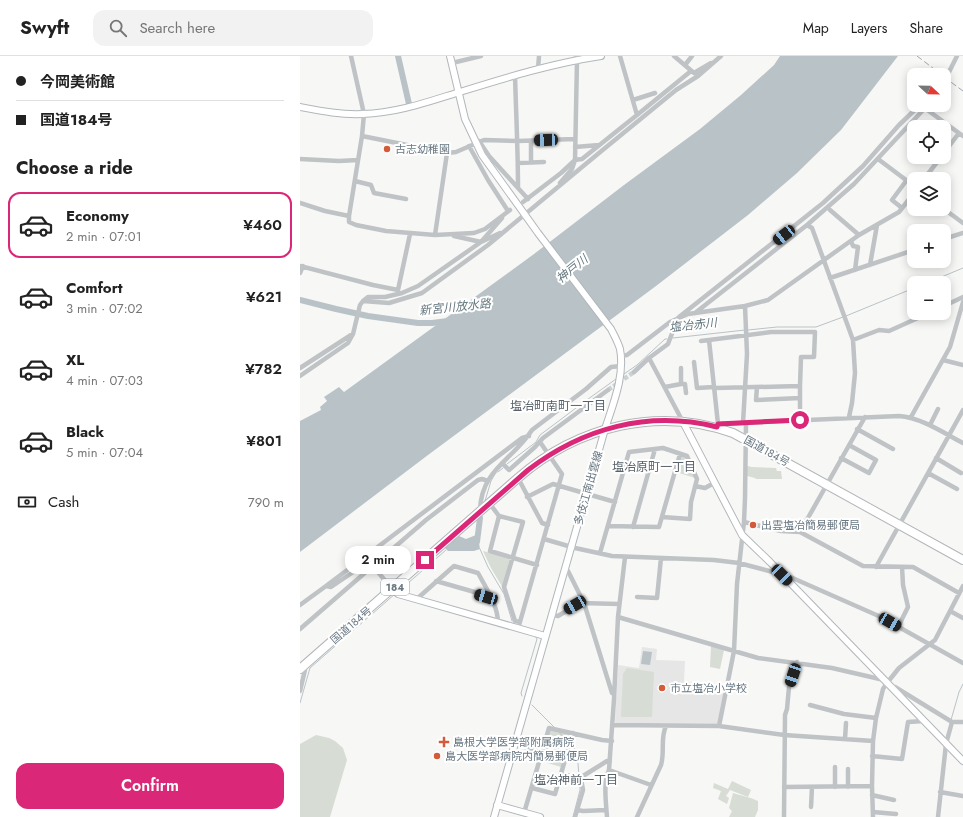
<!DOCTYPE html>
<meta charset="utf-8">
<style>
:root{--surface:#fff;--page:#f2f2f2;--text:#222;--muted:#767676;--line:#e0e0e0;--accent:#db2777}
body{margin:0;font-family:Jost,"Noto Sans JP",sans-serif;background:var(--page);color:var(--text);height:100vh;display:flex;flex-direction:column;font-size:15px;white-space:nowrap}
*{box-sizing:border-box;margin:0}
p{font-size:13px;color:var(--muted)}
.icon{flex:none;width:22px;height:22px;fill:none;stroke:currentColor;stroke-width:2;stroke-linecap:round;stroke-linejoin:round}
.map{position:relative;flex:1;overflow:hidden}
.sheet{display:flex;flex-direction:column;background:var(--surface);width:300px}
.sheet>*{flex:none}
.hud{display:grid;align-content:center;height:88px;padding:0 16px;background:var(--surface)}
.needle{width:26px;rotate:112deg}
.buttons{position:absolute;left:607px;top:12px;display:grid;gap:8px}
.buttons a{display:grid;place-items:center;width:44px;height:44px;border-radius:8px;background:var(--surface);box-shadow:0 2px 10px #0003;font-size:20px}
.end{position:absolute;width:18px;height:18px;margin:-9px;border:5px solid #db2777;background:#fff;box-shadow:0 0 0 2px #fff}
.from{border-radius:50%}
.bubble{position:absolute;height:28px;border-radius:12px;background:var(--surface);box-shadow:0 2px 10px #0003;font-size:13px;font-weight:600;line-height:28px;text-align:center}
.car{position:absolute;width:12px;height:24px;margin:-12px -6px;border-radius:5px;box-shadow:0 0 3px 1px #0007;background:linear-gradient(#222 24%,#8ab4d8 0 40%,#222 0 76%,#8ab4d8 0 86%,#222 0)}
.hud b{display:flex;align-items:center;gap:14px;height:38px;font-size:15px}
.hud b+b{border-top:1px solid var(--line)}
.hud i{width:10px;height:10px;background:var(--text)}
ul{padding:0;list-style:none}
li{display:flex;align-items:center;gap:12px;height:66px;margin:0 8px 6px;padding:0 8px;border:2px solid transparent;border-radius:12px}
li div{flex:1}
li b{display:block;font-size:15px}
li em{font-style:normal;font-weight:600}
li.current{border-color:var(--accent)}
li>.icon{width:36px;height:36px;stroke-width:1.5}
h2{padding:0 16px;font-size:18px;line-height:48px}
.pay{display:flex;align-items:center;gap:10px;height:44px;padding:0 16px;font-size:15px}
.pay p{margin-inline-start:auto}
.action{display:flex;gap:8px;margin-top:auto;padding:8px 16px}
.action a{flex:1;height:46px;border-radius:12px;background:var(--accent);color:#fff;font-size:16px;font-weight:600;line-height:46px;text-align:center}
header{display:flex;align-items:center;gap:24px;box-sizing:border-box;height:56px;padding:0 20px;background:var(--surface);border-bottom:1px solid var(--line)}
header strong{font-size:19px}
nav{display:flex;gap:22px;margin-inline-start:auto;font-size:14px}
.search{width:280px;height:36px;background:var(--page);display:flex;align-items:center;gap:10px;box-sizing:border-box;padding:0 14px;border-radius:12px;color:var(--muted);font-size:15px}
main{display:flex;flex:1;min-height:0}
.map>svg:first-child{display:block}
.built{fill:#e5e6e5}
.green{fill:#d7dcd4}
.water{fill:#b9c3c7}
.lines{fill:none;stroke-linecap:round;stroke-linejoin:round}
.stream{stroke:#b9c3c7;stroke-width:1}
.river{stroke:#b9c3c7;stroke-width:6}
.street-tunnel{stroke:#ccd1d3;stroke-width:4.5;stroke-dasharray:4.5 2;stroke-linecap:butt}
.secondary-casing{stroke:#b1b7bb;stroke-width:8}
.highway-casing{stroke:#b2b6b9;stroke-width:10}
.street{stroke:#bfc3c6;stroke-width:4.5}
.secondary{stroke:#fff;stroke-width:6}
.highway{stroke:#fff;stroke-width:8}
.rail{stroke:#a1a7ac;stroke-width:1;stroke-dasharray:6 3;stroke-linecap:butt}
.route{stroke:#db2777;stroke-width:5}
.poi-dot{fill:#d35b39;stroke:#fff;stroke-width:1.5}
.labels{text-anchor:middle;stroke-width:4;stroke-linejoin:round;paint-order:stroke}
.shield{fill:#fff;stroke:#96a0a8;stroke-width:1}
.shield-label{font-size:10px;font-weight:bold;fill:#697883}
.poi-label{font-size:11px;fill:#697883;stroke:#fff;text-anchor:start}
.street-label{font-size:11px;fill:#697883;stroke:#fff}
.water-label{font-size:12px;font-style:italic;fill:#65787f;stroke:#fff}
.neighbourhood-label{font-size:12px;fill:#566169;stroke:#fff}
</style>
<header>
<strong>Swyft</strong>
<div class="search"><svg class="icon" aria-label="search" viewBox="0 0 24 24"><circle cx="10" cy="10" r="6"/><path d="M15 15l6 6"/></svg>Search here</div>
<nav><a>Map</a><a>Layers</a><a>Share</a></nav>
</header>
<main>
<section class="sheet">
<div class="hud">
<b><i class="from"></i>今岡美術館</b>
<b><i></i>国道184号</b>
</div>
<h2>Choose a ride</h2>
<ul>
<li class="current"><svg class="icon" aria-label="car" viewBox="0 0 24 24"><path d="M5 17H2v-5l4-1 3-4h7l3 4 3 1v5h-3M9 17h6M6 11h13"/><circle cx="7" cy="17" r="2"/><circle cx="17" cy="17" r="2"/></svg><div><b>Economy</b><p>2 min · 07:01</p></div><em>¥460</em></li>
<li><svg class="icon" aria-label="car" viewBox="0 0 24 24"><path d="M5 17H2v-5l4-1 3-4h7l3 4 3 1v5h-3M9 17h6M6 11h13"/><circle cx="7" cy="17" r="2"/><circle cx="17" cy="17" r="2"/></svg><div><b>Comfort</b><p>3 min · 07:02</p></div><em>¥621</em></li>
<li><svg class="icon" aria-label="car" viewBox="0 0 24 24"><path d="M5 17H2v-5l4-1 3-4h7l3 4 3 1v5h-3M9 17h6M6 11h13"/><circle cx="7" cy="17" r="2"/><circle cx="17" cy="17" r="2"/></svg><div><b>XL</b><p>4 min · 07:03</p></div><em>¥782</em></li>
<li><svg class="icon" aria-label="car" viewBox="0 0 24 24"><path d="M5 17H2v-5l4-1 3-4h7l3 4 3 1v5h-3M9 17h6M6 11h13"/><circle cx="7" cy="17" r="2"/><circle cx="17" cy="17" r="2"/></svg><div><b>Black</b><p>5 min · 07:04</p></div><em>¥801</em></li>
</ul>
<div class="pay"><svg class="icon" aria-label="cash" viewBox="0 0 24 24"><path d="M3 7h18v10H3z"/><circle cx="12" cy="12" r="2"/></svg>Cash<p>790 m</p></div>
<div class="action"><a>Confirm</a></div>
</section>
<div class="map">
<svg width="663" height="761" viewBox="0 0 663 761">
<rect width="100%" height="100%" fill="#f7f7f5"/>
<path class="built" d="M342,591L357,593L356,604L385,605L384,626L407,628V637L425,638L418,668H317L315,666L318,609L339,612Z"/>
<path class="green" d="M382,400L386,402L395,422L376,416L380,401Z
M449,410L451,411L476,412L477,415H481L482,423H456L455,422L447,420L446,411Z
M183,495L210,502L203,532L191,512Z
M411,590L424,594L420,613L410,611Z
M327,612L354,616L352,661H321L323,618Z
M250,674L270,678L271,680L261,711L241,705Z
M16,679L29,682L35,685L43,692L47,704L30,761H0V688Z
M432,725L451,734L448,741L430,734L426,740L429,742L427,748L418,743L421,735L413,732L414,727L428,733Z
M433,737C442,740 450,741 458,745V754L455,761H429L432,755L429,752Z"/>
<path class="water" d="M480,0H598L541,74L497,117L448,159L356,230L128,399L0,496V365L21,354L20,351L27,345L24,341L39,331L44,336L234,198L324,129L400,73L441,39L474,9Z
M180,478L179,487L180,493L174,495H148L145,492L159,480L166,483L176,479Z
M343,595L352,596L350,609L341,608Z"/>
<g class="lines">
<path class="stream" d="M627,227L663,212
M546,260L614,232
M448,274L477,271H516L543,261
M373,282L445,274
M324,318L337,309L365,283H367
M207,408L236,386L240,379L284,346L316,323
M198,416L203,412
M185,445L191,425L195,418
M180,493L188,511L204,538L212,565
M99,535L146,494
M217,575L235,580L237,583L221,637L222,640
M0,647L10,612L95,538
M232,649L254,671
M651,664L659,636L663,628
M259,676L269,687
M271,689L277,695L279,720
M273,761L280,734V731"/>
<path class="river" d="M98,0L109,48
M0,244L36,253L68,260L118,267H132L148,265
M177,486L180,462"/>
<path class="street-tunnel" d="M308,334L334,316"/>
<g class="secondary-casing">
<path id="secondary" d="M150,0L165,63L182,99L238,177L311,273C314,279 318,286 320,293C325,320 313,348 305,373L194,761
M0,51C21,55 41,59 63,58C98,57 130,45 163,35C208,21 254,7 301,0
M383,366L442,479L470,506L663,705
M92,533L98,538L245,580
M197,749L240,761"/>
</g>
<g class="highway-casing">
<path id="highway" d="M0,613L218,422C278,370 358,350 433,377L663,504"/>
</g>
<path class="street" d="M51,0L64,58L62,80L49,160V166L56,169L86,175L135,179L174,177L185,173L210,154
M374,0L394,17L411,7
M152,7L181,0
M385,9L392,0
M238,13L239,0
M215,19C216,57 218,94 218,132L228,143
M647,20L657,0
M333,44L355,37
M337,59L391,15
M62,80L147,97L156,96L184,84L218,85L275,83
M179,85L189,100L218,132
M231,85V106
M169,90L188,124L208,155
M275,91L299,89
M644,97L659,77
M0,103L39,105L58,104
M578,103L614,130
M218,107L244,106
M624,123L641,101
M55,125L71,129L74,137L106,143
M260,127L272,113L275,104L277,4L276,0
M223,146L261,117L275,104L282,103L337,59L320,0
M0,147L25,155L49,160
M602,152L592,144L606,125
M644,153L663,167
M530,154L559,179
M507,169L512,172L553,284L555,317L552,347L549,361
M135,179L147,97
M154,180L181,186L202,162
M644,183L663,177
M551,185L553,190L558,191L555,214
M570,209L577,169
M0,210L73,229L98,234L110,178
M0,217L3,210
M530,222L614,194
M63,245L68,241H85L102,237L118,230L181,186L200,177
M644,250L663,241
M395,257L507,169L554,128L624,53H626L663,80
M409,284L418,368
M553,284L579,274L589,275L629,257
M401,285L471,276H515L514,301H501L500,330
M321,300L327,299L370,266L388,258L445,250L468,244L559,179L599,156L614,137
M349,302L383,366
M643,304L663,309
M394,306L397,332L414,331
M0,312L51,279
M334,316L349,302L368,288L376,267L375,265L379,261L523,147L563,110L599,69L620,49
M0,320L48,287L53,278L60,249L63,245L89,247L122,237L188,189L299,97L376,34L398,20L421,0
M381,328H385L386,337
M365,331L381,328V312
M457,331L456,344L500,342
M415,332L500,330V364
M565,361L500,476L563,510L613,511L659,537
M611,361L650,291L663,246
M443,367L447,298L445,250
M630,369L638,353
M417,371L418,368L599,360C622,362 642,376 663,387
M557,373L593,393
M541,402L569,417L576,404L549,389
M636,402L661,417
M202,407L209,414L235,391L243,382L308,334
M628,417L657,433
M218,422L242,467L248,469
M395,430L405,432L414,427
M227,441L253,428L315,446
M190,448L199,460L223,466L204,531L215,565L220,566
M180,456C180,414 213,404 232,374L286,333L311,311L321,310
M199,460L190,495L237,509
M444,466L481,475L500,476
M308,470L359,471L380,398
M333,471L355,393
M244,483L275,492L312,500L414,504L439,507L488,520L581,561L663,607
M300,497L329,396L363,392L387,400L397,423L391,446L390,463L362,461
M325,501L318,561L314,643L309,714L351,729
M576,511L663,354
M268,515L284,547L312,637L314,638
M136,525L192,541
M26,530L222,382L229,380
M337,541L357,542L361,502
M118,544L119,541L154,510L178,517C186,532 198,549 198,567
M0,549L26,530L31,531L65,508H69L73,510L92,533
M650,555L663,562
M252,559L258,560L280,547L319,548
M318,561L458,602L532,612L584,624
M598,571L608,551L603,529L602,511
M0,573L126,464L178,424L182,423L188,425
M218,573L262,418L240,386
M591,631H595L652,666H663
M0,635L5,614L2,611
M510,649L544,658L576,662
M312,669L419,670L484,679L573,685
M419,670L434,595L437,528L444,466L445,442L446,367
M545,683L546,667
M215,688L242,696
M572,700L602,703L608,666L624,665
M535,711V731
M548,713V731
M262,718L281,723L283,734L275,761
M281,723L283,720L307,705H310
M484,731L572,730
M232,732L255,738L273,677
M640,736L663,740
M572,739L594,744
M511,751L512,731
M277,754L283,755L306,754
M573,756L596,758
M224,757L249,672L302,684L312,685
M307,761C306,746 303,727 309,714
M337,761L361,709C365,696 360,682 366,670
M484,761L485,659L487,653L489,631L497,606
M573,761L572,730L573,685L576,662L583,633L587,627L599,612L635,584L663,530
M638,761L646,688L652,666"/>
<use href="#secondary" class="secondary"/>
<use href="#highway" class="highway"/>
<path class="rail" d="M617,0L642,19
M644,21L663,35"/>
</g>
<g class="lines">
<path class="route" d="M125,504L228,414C283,372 348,354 417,371L418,368L500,364"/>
</g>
<g class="poi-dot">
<circle cx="87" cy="93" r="4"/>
<circle cx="453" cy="469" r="4"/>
<circle cx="362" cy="632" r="4"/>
<path d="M142 680h4v4h4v4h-4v4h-4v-4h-4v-4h4z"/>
<circle cx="137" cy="700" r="4"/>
</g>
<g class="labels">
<rect class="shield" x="81" y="523" width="28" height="16" rx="3"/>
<g class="shield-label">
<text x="95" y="535">184</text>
</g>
<g class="poi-label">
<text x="95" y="97">古志幼稚園</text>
<text x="461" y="473">出雲塩冶簡易郵便局</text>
<text x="370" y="636">市立塩冶小学校</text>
<text x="153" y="690">島根大学医学部附属病院</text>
<text x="145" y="704">島大医学部病院内簡易郵便局</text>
</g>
<g class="street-label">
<text transform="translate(467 395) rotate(29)" y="4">国道184号</text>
<text transform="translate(288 432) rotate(-74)" y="4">多伎江南出雲線</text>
<text transform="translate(51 569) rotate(-41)" y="4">国道184号</text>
</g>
<g class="water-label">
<text transform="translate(272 213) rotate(-39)" y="4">神戸川</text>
<text transform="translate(155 251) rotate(-6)" y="4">新宮川放水路</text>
<text transform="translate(393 269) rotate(-6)" y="4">塩冶赤川</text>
</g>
<g class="neighbourhood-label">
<text x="258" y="354">塩冶町南町一丁目</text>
<text x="354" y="415">塩冶原町一丁目</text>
<text x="276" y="728">塩冶神前一丁目</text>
</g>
</g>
</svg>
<div class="buttons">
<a><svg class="needle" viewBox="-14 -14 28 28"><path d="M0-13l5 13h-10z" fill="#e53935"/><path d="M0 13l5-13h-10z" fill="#767676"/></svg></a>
<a><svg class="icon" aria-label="locate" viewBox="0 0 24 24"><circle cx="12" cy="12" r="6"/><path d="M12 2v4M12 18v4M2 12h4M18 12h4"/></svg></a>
<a><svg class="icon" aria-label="layers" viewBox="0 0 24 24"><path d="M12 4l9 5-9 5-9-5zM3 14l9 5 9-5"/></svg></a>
<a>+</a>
<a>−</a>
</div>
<i class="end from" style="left:500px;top:364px"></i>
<i class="end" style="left:125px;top:504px"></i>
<div class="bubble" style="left:45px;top:490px;width:66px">2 min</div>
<i class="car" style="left:246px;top:84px;rotate:268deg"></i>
<i class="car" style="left:484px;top:179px;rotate:232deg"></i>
<i class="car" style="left:482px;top:519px;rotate:135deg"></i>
<i class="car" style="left:186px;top:541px;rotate:286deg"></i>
<i class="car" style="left:275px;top:549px;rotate:240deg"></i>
<i class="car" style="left:590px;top:566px;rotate:120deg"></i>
<i class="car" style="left:493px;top:619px;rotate:198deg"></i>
</div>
</main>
